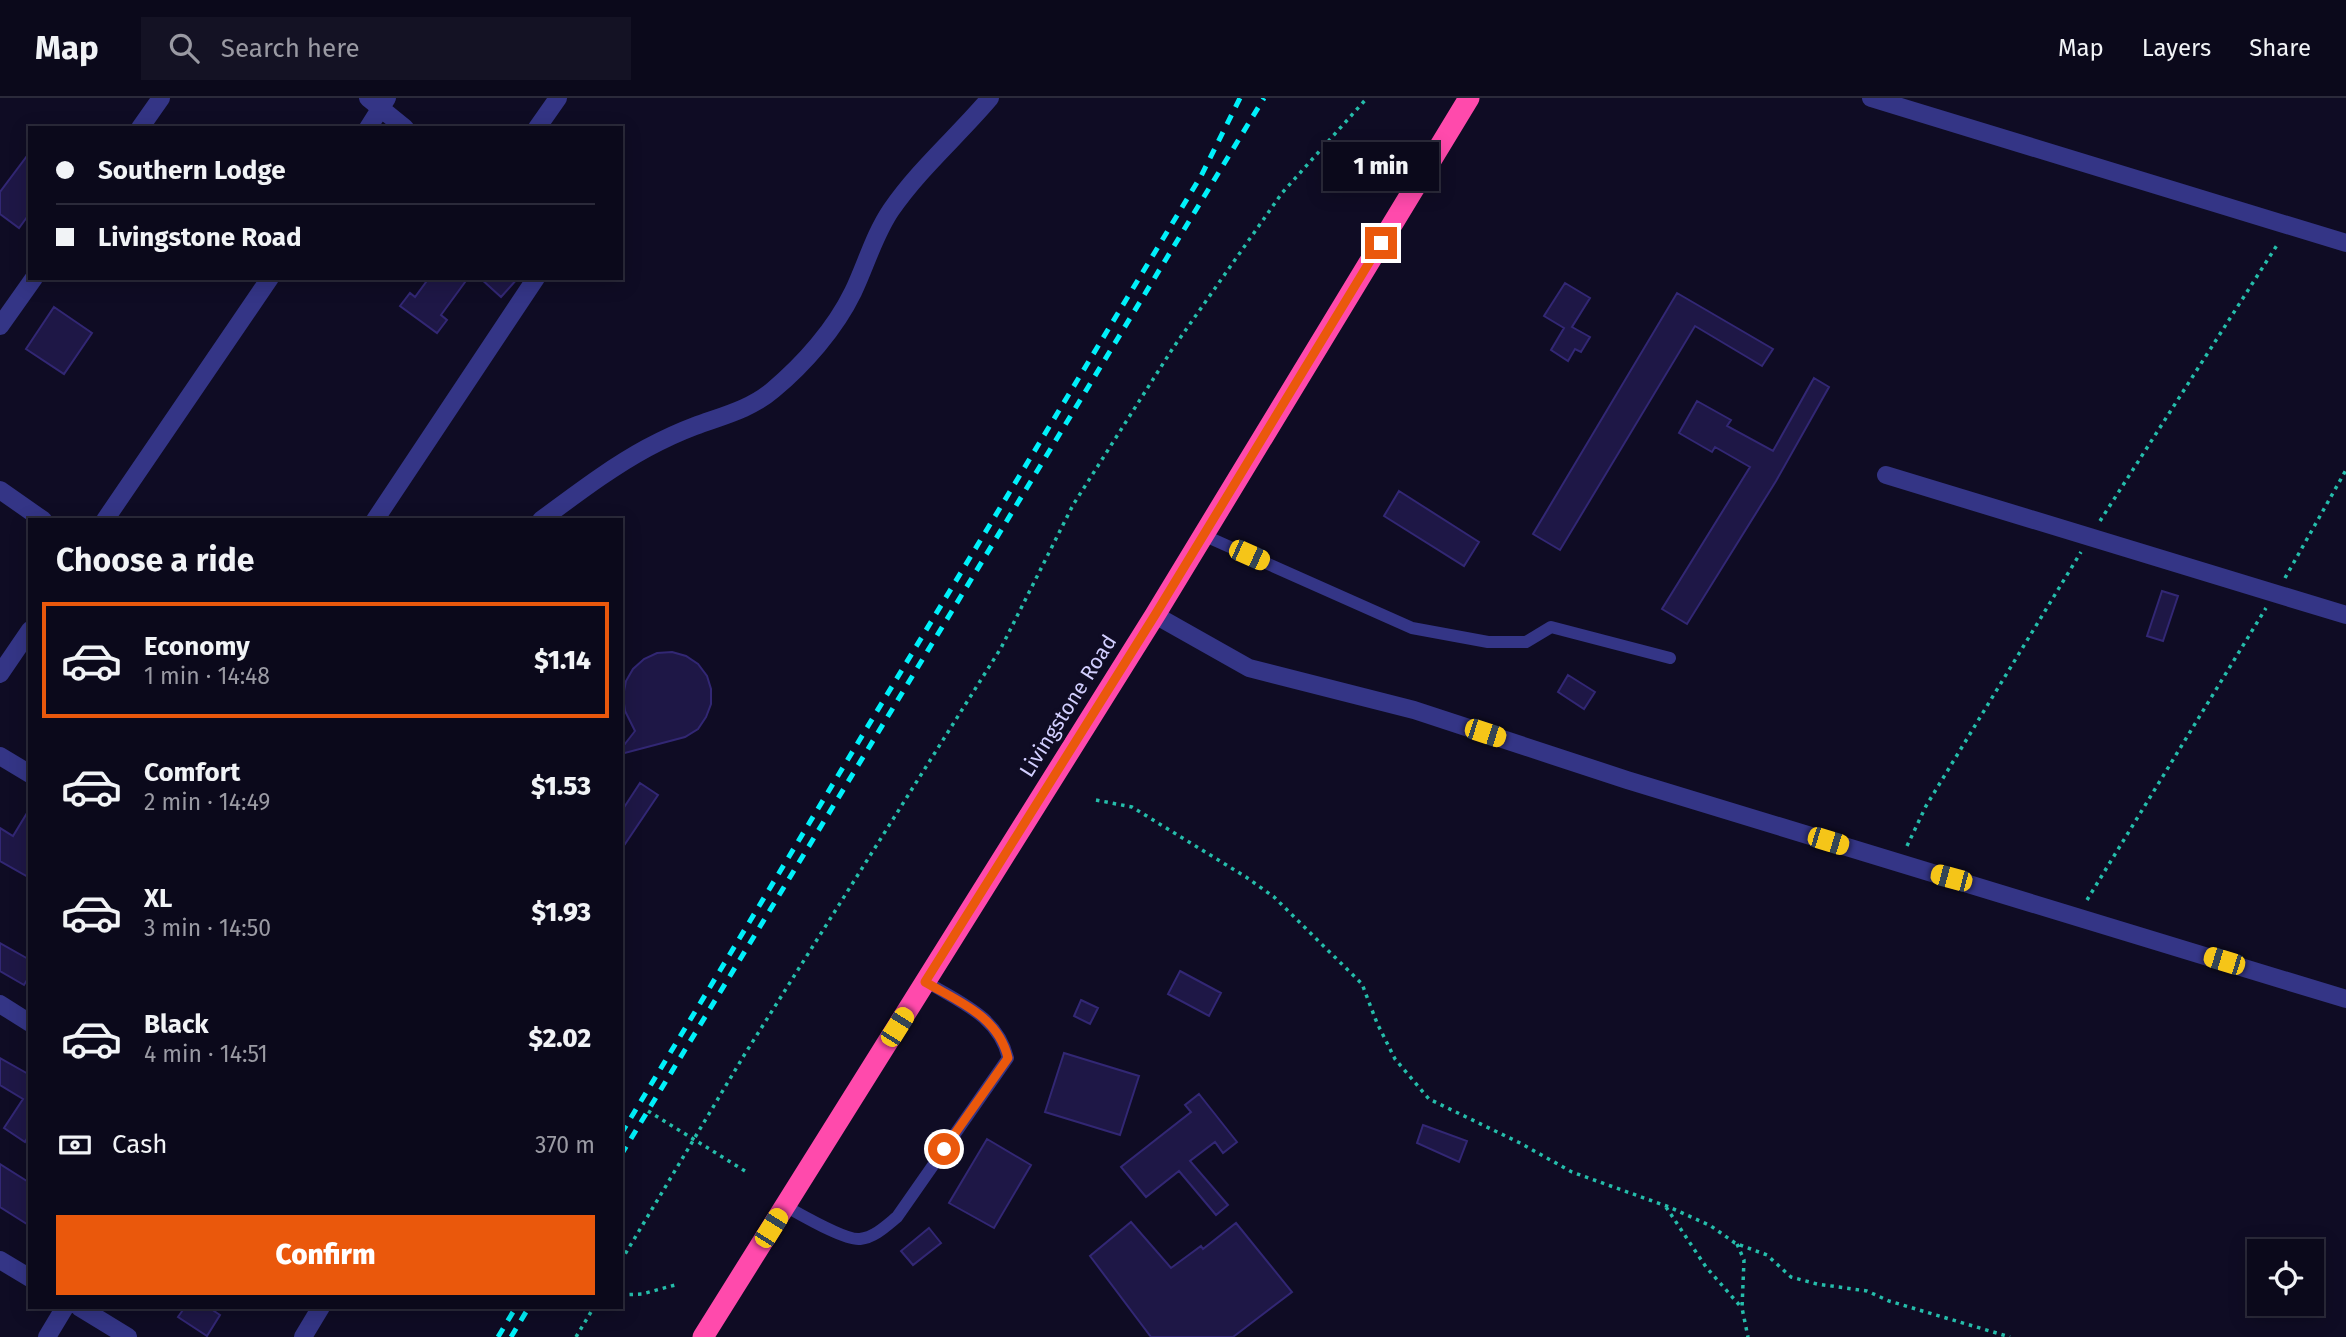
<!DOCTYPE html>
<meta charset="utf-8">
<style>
:root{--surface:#0b091b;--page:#141224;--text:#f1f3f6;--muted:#9a9aa3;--line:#2b2a3a;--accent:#ea580c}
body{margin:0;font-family:"Fira Sans",sans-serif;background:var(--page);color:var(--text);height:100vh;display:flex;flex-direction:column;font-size:26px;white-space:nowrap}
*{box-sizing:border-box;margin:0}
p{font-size:23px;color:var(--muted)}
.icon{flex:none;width:38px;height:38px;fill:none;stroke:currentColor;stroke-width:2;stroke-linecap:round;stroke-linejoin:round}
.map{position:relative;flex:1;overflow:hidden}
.details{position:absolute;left:28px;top:420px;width:595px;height:791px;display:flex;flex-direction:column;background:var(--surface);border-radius:0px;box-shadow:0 4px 18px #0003,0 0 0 2px var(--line)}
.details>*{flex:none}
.banner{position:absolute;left:28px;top:28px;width:595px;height:154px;border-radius:0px;box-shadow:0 4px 18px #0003,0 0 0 2px var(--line);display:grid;align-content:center;height:154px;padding:0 28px;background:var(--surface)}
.tools{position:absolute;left:2247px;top:1141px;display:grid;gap:14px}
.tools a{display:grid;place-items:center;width:77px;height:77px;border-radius:0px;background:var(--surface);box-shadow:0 4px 18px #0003,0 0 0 2px var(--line);font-size:35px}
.end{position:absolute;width:32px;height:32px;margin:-16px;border:9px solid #ea580c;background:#fff;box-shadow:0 0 0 4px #fff}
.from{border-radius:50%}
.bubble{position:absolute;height:49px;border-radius:0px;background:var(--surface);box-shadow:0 4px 18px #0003,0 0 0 2px var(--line);font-size:23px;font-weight:800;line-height:49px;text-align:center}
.car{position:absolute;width:21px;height:42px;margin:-21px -10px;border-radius:9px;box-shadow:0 0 5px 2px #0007;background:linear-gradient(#f5c518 24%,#345 0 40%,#f5c518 0 76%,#345 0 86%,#f5c518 0)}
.banner b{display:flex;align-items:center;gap:24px;height:66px;font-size:26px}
.banner b+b{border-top:2px solid var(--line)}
.banner i{width:18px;height:18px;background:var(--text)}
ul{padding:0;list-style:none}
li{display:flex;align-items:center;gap:21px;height:116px;margin:0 14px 10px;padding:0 14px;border:4px solid transparent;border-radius:0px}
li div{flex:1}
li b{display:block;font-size:26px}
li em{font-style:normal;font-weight:800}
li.selected{border-color:var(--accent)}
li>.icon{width:63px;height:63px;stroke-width:1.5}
h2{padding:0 28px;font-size:32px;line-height:84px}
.pay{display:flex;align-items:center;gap:18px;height:77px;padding:0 28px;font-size:26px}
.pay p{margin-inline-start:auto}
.primary-button{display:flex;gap:14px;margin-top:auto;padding:14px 28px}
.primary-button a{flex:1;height:80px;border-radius:0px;background:var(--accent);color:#fff;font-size:28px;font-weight:800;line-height:80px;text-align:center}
header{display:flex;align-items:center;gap:42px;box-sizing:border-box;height:98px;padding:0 35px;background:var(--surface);border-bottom:2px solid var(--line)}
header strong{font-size:33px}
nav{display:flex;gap:38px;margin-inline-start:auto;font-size:24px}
.search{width:490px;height:63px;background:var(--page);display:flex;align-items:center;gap:18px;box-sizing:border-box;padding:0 24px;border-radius:0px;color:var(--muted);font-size:26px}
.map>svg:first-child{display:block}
.building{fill:#1e1746;stroke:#322774;stroke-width:2}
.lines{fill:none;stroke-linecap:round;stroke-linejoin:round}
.path{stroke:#25bdab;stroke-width:3.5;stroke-dasharray:3.5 5;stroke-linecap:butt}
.lane{stroke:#343586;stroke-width:12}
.street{stroke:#343586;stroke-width:18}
.highway{stroke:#ff4aac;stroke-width:21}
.rail{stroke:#00f0fa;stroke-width:5;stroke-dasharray:10 9;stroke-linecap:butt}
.route{stroke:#ea580c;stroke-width:9}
.labels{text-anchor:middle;stroke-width:7;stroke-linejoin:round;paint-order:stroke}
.street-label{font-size:21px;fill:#d2cfff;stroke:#0f0c24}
</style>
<header>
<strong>Map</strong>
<div class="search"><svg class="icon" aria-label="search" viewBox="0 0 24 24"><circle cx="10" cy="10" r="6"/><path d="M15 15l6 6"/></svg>Search here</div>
<nav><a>Map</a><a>Layers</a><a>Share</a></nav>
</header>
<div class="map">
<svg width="2346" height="1239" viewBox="0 0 2346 1239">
<rect width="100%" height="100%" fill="#0f0c24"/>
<path class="building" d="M30,54V115L19,130L0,116V94Z
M429,180H468L441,217L447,222L437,235L400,208L410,195L415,199Z
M480,180H518L501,199Z
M1565,185L1590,200L1572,229L1590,239L1581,254L1575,251L1568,263L1551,252L1564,230L1544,218Z
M1677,195L1773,251L1762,268L1695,228L1560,452L1533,436Z
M54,209L92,235L64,276L26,251Z
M1814,280L1829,289L1776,383L1687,526L1662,511L1750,369L1715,349L1712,354L1679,335L1697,303L1731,322L1727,328L1773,353Z
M1399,393L1479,444L1464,468L1384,418Z
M2162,493L2178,498L2163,543L2147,538Z
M672,554L686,558L698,566L707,578L711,591V606L706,619L698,631L685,639L621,656V651L635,633L625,613L623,598L626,583L633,571L644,561L657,555Z
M1568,577L1595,594L1584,611L1558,594Z
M640,685L658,697L621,752V714Z
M30,710V780L0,763V730L13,738Z
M0,845L30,862V877L24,887L0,873Z
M1180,873L1221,895L1209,918L1168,896Z
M1081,902L1098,910L1090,926L1074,918Z
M1064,955L1139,978L1120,1037L1045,1014Z
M0,960L30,977V1035L25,1044L4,1030L23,1001L0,987Z
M1199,996L1237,1044L1223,1055L1215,1044L1190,1063L1228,1107L1216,1117L1179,1073L1146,1099L1121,1069L1191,1014L1185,1007Z
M1423,1027L1467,1043L1459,1064L1417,1045Z
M987,1041L1031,1067L994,1130L949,1105Z
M0,1066L30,1085V1128L0,1109Z
M1131,1124L1171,1170L1201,1148L1203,1151L1236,1125L1292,1194L1233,1239H1151L1090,1158Z
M929,1130L941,1145L913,1167L901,1153Z
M185,1209H208L220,1217L207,1238L178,1219Z"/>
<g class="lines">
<path class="path" d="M2100,423L2279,144
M2285,480L2346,372
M1096,702L1132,709L1246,779L1274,799L1362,886L1377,925L1395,961L1429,1001L1520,1045L1572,1074L1669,1109L1711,1128L1735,1145L1767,1157L1791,1179L1817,1186L1867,1193L1889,1203L2010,1239
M1907,748L1926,708L2081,454
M2087,802L2266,510
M648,1013L745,1073
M1666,1109L1706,1169L1742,1210
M1737,1146L1744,1162L1742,1210L1748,1239
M621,1163L743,959L1001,550L1073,407L1173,250L1282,95L1367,0
M621,1197L642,1196L675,1187
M576,1239L594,1209"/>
<path class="lane" d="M1203,437L1412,530L1488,544H1526L1551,529L1670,560
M785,1108C800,1116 845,1143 860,1141C875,1139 886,1128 897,1119L1008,960C998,918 959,904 925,883"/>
<path class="street" d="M368,0L405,30
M1871,0L2346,145
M140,30L161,0
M368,30L387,0
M537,30L558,0
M0,228L34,180
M1886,377L2346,517
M0,392L43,422
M105,422L270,180
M375,422L536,180
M541,422C575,397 610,370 647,350C662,342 679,334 695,328C722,318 751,311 773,292C804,266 835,231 853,194C866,167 874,137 891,112C919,71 958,38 990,0
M1155,517L1249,570L1414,612L1627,682L2346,901
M0,576L30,532
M0,658L30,676
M0,906L30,925
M0,1162L30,1180
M79,1209L128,1239
M47,1239L65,1209
M303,1239L321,1209"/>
<path class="highway" d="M703,1239L1155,517L1469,0"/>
<path class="rail" d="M621,1036L1201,78L1240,0
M621,1057L1264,0
M498,1239L516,1209
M511,1239L529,1209"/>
</g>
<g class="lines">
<path class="route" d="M944,1051L1008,960C998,918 959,904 925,884L1155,517L1381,145"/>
</g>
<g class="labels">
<g class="street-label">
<text transform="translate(1068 608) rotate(-58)" y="7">Livingstone Road</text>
</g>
</g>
</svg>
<div class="tools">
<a><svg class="icon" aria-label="locate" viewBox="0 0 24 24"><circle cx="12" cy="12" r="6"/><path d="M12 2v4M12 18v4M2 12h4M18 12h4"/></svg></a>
</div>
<i class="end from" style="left:944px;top:1051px"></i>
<i class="end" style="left:1381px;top:145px"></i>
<div class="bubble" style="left:1323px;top:44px;width:116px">1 min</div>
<i class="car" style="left:1249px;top:457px;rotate:114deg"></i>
<i class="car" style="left:1485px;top:635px;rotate:108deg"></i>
<i class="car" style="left:1828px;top:743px;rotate:107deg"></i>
<i class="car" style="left:1951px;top:780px;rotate:285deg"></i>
<i class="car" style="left:2224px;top:863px;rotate:287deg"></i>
<i class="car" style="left:897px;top:929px;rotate:32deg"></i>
<i class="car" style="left:771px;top:1130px;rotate:32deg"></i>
<div class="banner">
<b><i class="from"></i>Southern Lodge</b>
<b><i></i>Livingstone Road</b>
</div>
<section class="details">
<h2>Choose a ride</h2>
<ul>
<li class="selected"><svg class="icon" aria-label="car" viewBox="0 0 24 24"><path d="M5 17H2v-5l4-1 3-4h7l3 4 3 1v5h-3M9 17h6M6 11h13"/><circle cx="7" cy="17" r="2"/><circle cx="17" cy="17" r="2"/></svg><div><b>Economy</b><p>1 min · 14:48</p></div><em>$1.14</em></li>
<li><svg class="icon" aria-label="car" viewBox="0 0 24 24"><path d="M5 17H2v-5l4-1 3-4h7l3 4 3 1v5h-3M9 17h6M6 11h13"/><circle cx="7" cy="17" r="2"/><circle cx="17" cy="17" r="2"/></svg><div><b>Comfort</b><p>2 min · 14:49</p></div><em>$1.53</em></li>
<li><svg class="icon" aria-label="car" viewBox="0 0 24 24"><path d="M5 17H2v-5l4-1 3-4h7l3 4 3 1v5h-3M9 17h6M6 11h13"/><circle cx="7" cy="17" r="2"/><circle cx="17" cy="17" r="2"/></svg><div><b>XL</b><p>3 min · 14:50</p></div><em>$1.93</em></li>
<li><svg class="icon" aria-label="car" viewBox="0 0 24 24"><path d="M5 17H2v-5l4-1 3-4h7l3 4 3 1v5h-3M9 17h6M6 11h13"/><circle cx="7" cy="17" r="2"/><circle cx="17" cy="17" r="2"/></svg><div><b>Black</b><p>4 min · 14:51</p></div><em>$2.02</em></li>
</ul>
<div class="pay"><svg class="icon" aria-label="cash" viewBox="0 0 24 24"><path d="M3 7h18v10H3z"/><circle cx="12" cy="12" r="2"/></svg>Cash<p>370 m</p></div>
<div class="primary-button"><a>Confirm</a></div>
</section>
</div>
